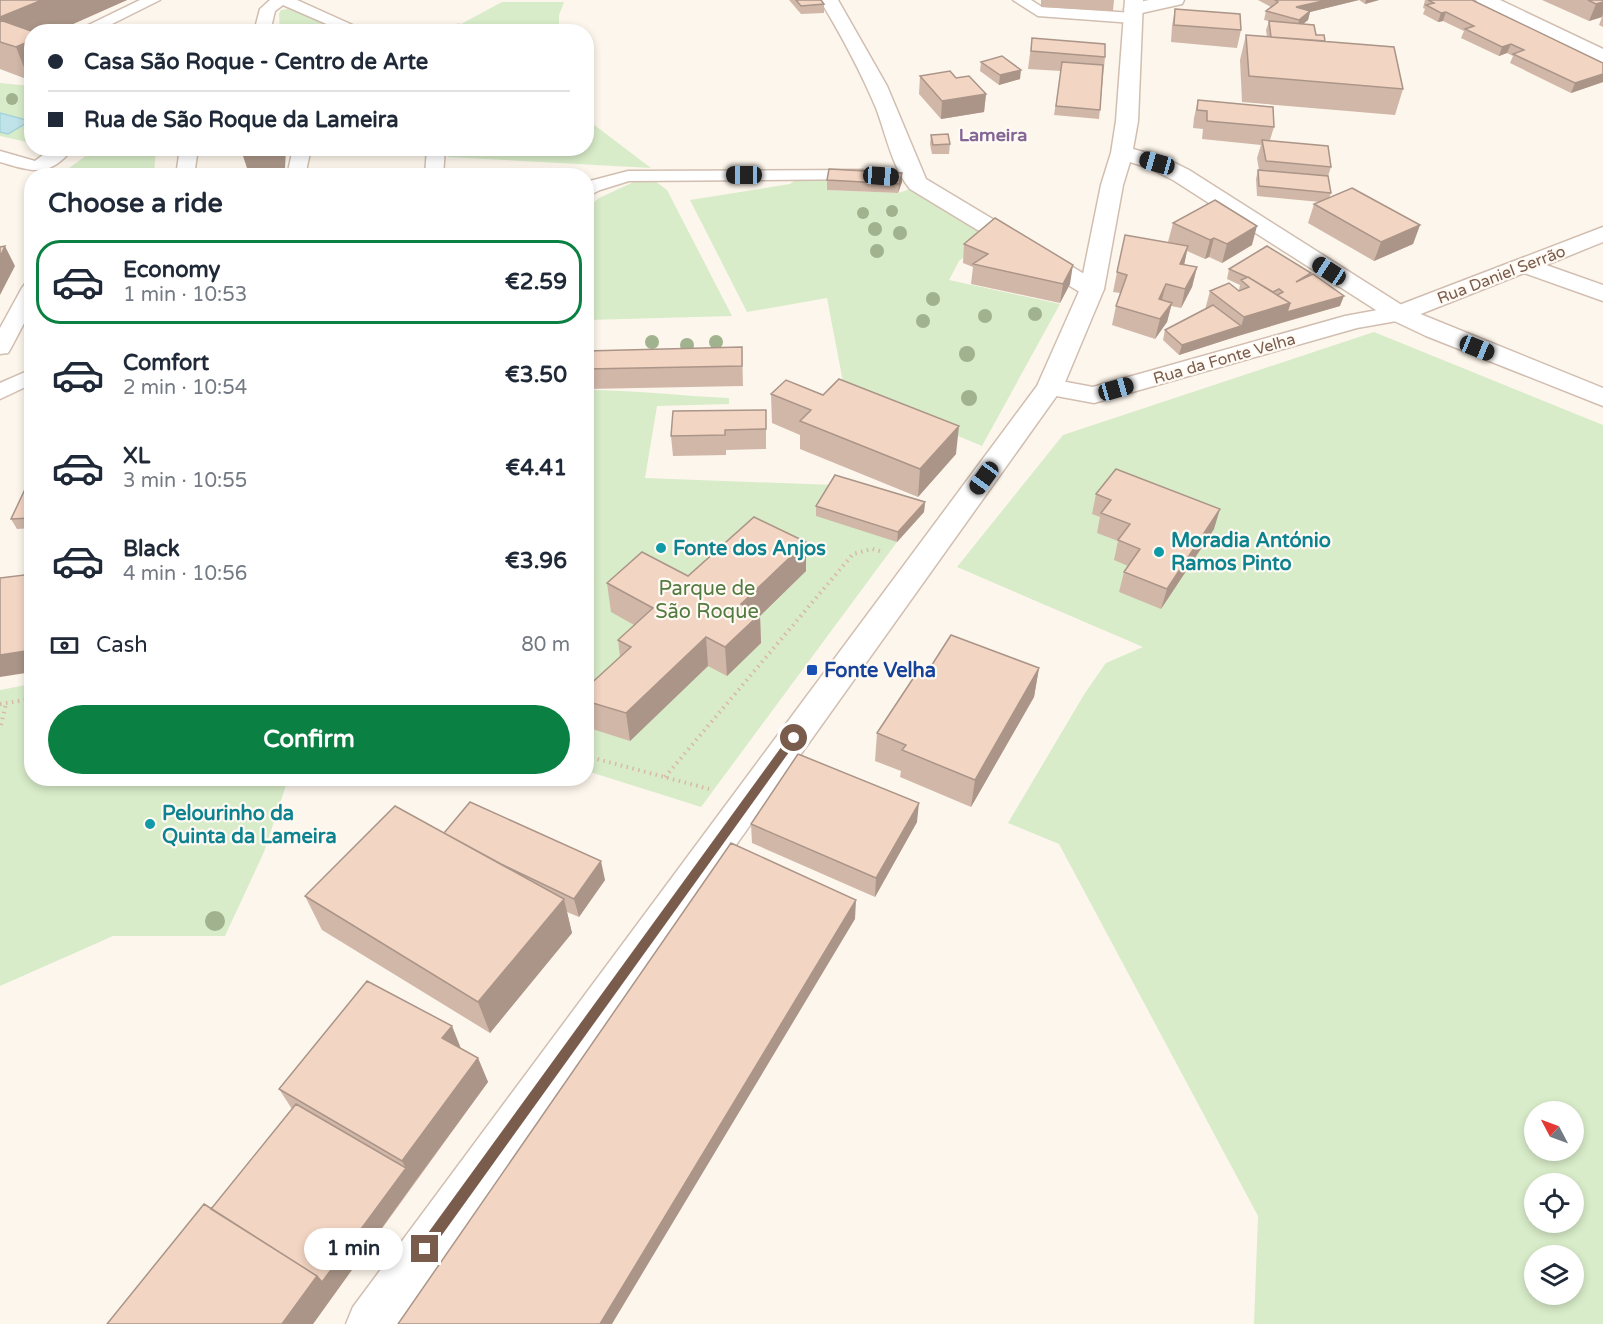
<!DOCTYPE html>
<meta charset="utf-8">
<style>
:root{--surface:#fff;--page:#f6f6f7;--text:#1f2937;--muted:#747a83;--line:#e0e1e3;--accent:#0b8043}
body{margin:0;font-family:"Varela Round",sans-serif;background:var(--page);color:var(--text);height:100vh;display:flex;flex-direction:column;font-size:22px;white-space:nowrap}
*{box-sizing:border-box;margin:0}
p{font-size:20px;color:var(--muted)}
.icon{flex:none;width:33px;height:33px;fill:none;stroke:currentColor;stroke-width:2;stroke-linecap:round;stroke-linejoin:round}
.map{position:relative;flex:1;overflow:hidden}
.sheet{position:absolute;left:24px;top:168px;width:570px;height:618px;display:flex;flex-direction:column;background:var(--surface);border-radius:24px;box-shadow:0 3px 9px #0003}
.sheet>*{flex:none}
.banner{position:absolute;left:24px;top:24px;width:570px;height:132px;border-radius:24px;box-shadow:0 3px 9px #0003;display:grid;align-content:center;height:132px;padding:0 24px;background:var(--surface)}
.needle{width:39px;rotate:311deg}
.buttons{position:absolute;left:1524px;top:1101px;display:grid;gap:12px}
.buttons a{display:grid;place-items:center;width:60px;height:60px;border-radius:50%;background:var(--surface);box-shadow:0 3px 9px #0003;font-size:30px}
.end{position:absolute;width:27px;height:27px;margin:-14px;border:8px solid #7a5c4d;background:#fff;box-shadow:0 0 0 3px #fff}
.from{border-radius:50%}
.bubble{position:absolute;height:42px;border-radius:21px;background:var(--surface);box-shadow:0 3px 9px #0003;font-size:20px;font-weight:700;line-height:42px;text-align:center}
.car{position:absolute;width:18px;height:36px;margin:-18px -9px;border-radius:8px;box-shadow:0 0 4px 2px #0007;background:linear-gradient(#222 24%,#8ab4d8 0 40%,#222 0 76%,#8ab4d8 0 86%,#222 0)}
.banner b{display:flex;align-items:center;gap:21px;height:57px;font-size:22px}
.banner b+b{border-top:2px solid var(--line)}
.banner i{width:15px;height:15px;background:var(--text)}
ul{padding:0;list-style:none}
li{display:flex;align-items:center;gap:18px;height:84px;margin:0 12px 9px;padding:0 12px;border:3px solid transparent;border-radius:24px}
li div{flex:1}
li b{display:block;font-size:22px}
li em{font-style:normal;font-weight:700}
li.current{border-color:var(--accent)}
li>.icon{width:54px;height:54px;stroke-width:1.5}
h2{padding:0 24px;font-size:27px;line-height:72px}
.pay{display:flex;align-items:center;gap:15px;height:66px;padding:0 24px;font-size:22px}
.pay p{margin-inline-start:auto}
.button{display:flex;gap:12px;margin-top:auto;padding:12px 24px}
.button a{flex:1;height:69px;border-radius:36px;background:var(--accent);color:#fff;font-size:24px;font-weight:700;line-height:69px;text-align:center}
.map>svg:first-child{display:block}
.green{fill:#d8ecc9;fill-rule:evenodd}
.water{fill:#bfe3e8;stroke:#a5d3da;stroke-width:1.5}
.lines{fill:none;stroke-linecap:round;stroke-linejoin:round}
.service-casing{stroke:#d1beb0;stroke-width:3}
.minor-casing{stroke:#d1beb0;stroke-width:3}
.tertiary-casing{stroke:#d1beb0;stroke-width:3}
.path-far1{stroke:#d9b8a5;stroke-width:2;stroke-dasharray:1 3;stroke-linecap:butt}
.path{stroke:#d9b8a5;stroke-width:4;stroke-dasharray:1.5 4.5;stroke-linecap:butt}
.service{fill:#fff;fill-rule:evenodd}
.minor{fill:#fff;fill-rule:evenodd}
.tertiary{fill:#fff;fill-rule:evenodd}
.tree{fill:#a0b28e}
.wall{fill:#d1b7a8}
.shaded-wall{fill:#aa9588}
.building{fill:#f3d5c3;stroke:#aa9588;stroke-width:1.5}
.route{fill:#7a5c4d}
.culture-dot{fill:#0f9aa8;stroke:#fffaf3;stroke-width:2}
.transit-dot{fill:#1a4fb4;stroke:#fffaf3;stroke-width:2}
.labels{text-anchor:middle;stroke-width:4.5;stroke-linejoin:round;paint-order:stroke}
.far-street-label{font-size:16px;fill:#7a5c4d;stroke:#fffaf3}
.far-neighbourhood-label{font-size:18px;font-weight:bold;fill:#846695;stroke:#fffaf3}
.culture-label{font-size:20px;font-weight:bold;fill:#0d838f;stroke:#fffaf3;text-anchor:start}
.park-label{font-size:20px;fill:#537a41;stroke:#fffaf3}
.transit-label{font-size:20px;font-weight:bold;fill:#164399;stroke:#fffaf3;text-anchor:start}
</style>
<div class="map">
<svg width="1603" height="1324" viewBox="0 0 1603 1324">
<rect width="100%" height="100%" fill="#fdf6ec"/>
<path class="green" d="M502,2H564L559,15V31H457V23L461,24Z
M288,9L346,31H280L279,14L281,10Z
M0,83L31,86V143L0,136Z
M587,115L593,124L651,168L448,157V149L586,148Z
M95,149H156L154,173L106,175L69,168Z
M798,178L829,179L828,190L898,193L914,188L990,236L959,261L949,280L1060,304L982,446L896,410L848,408L827,298L747,312L690,200L790,184Z
M638,180L655,181L667,190L732,316L587,320V208L599,198Z
M1374,332L1603,425V1324H1254L1258,1216L1059,844L1008,823L1085,693L1106,663L1143,647L957,567L1063,435ZM1534,1112H1574V1150H1534ZM1534,1184H1574V1222H1534ZM1534,1256H1574V1294H1534Z
M586,390C634,390 681,396 729,398V404L657,406L645,478L835,485L924,512L897,542L701,807L587,771Z
M31,684L32,778L288,779L264,852L225,936H113L0,986V690Z"/>
<path class="water" d="M0,113L30,121L8,134L0,132Z"/>
<g class="lines">
<g class="service-casing">
<path id="service" d="M140,0H160L96,32H74Z
M270,0H297L368,32H345L283,5L275,11L270,32H254L260,9Z
M1013,0H1031L1042,7L1133,13L1141,18L1133,23L1038,16Z
M52,148H73C49,179 32,171 0,162V151L35,161Z
M180,148H198L194,176H176Z
M293,148H311L305,176H287Z
M427,148H445L443,176H425Z
M863,170L872,175L869,179L629,181L600,190L586,197V182L628,171Z
M32,282V308L11,348L8,353L0,354V328L22,288L25,284Z
M32,369V384L0,399V383Z"/>
</g>
<g class="minor-casing">
<path id="minor" d="M820,0H838L887,86L926,179L1101,284L1104,289L1101,294L1092,296L1083,294L910,189C892,167 886,134 876,108C860,70 841,35 820,0Z
M1149,0H1184L1182,4L1133,15L1124,9L1126,5Z
M1476,0H1500L1603,49V63L1478,4Z
M1603,227V242L1546,265L1603,285V301L1524,273L1408,319L1357,328L1094,403L1040,393L1037,387L1040,381L1050,379L1093,387L1345,316L1394,307Z"/>
</g>
<g class="tertiary-casing">
<path id="tertiary" d="M1125,0H1143L1138,121L1133,149L1165,158L1189,170L1408,309L1603,388V406L1426,336L1390,319L1173,180L1149,168L1130,162L1123,185L1104,289L1063,387L736,845L399,1324H346L353,1307L1037,386L1080,289L1101,185L1111,153L1116,121Z"/>
</g>
<path class="path-far1" d="M471,176L500,172L563,174"/>
<path class="path" d="M0,704L32,699
M1,725L6,703
M586,756L709,789
M665,777L853,554L872,549L884,552"/>
<use href="#service" class="service"/>
<use href="#minor" class="minor"/>
<use href="#tertiary" class="tertiary"/>
</g>
<g class="tree">
<circle cx="12" cy="99" r="6"/>
<circle cx="892" cy="211" r="6"/>
<circle cx="863" cy="213" r="6"/>
<circle cx="875" cy="229" r="7"/>
<circle cx="900" cy="233" r="7"/>
<circle cx="877" cy="251" r="7"/>
<circle cx="933" cy="299" r="7"/>
<circle cx="1035" cy="314" r="7"/>
<circle cx="985" cy="316" r="7"/>
<circle cx="923" cy="321" r="7"/>
<circle cx="652" cy="342" r="7"/>
<circle cx="716" cy="342" r="7"/>
<circle cx="687" cy="345" r="7"/>
<circle cx="967" cy="354" r="8"/>
<circle cx="969" cy="398" r="8"/>
<circle cx="215" cy="921" r="10"/>
</g>
<path class="wall" d="M0,0H127L55,32H32V79L29,80L0,69Z
M789,0H821L824,4V13L801,14Z
M1041,0H1114L1113,11L1041,7Z
M1258,0H1379L1365,4L1359,0L1310,12L1308,20L1303,24L1325,41L1403,89L1395,115L1242,102L1240,60L1246,35L1267,37L1266,30L1269,21L1264,20L1266,11L1271,7Z
M1425,0H1472L1603,63V82L1571,93L1510,63L1513,56L1507,53L1499,56L1461,38L1464,31L1443,21L1438,22L1423,14L1425,9L1423,8Z
M1542,0H1603V27L1599,25L1602,17L1589,21Z
M1175,9L1241,30L1237,48L1171,42L1172,26Z
M1032,38L1105,57L1099,119L1054,115L1061,71L1028,69Z
M981,62L1020,79L999,85L980,71Z
M920,76L956,78L986,94L984,112L941,119L919,94Z
M1198,100L1274,127L1270,140L1331,167L1328,176L1331,193L1329,198L1420,225L1413,244L1374,261L1308,223L1314,204L1320,202L1257,196L1256,179L1258,170H1259L1257,158L1261,145L1202,139L1203,129L1193,128L1194,118Z
M931,135L950,144L949,154H932L930,144Z
M902,173V182L898,193L827,190V180Z
M1173,223L1252,245L1222,263L1209,257L1205,259L1187,251L1184,265L1197,267L1192,287L1181,308L1171,306L1167,322L1155,339L1112,325L1116,306L1120,293L1113,292L1117,272L1171,243L1168,242Z
M964,244L1070,284L1060,303L971,284L973,267L963,263Z
M1229,269L1310,275L1340,306L1238,336L1179,355L1163,340L1165,330L1205,310L1210,291L1239,290L1240,285L1227,279Z
M742,347L743,386L586,389V351Z
M771,394L956,454L918,497L800,449V435L772,423Z
M766,410V449L726,450V455L673,456L671,436Z
M32,485V528L17,529L11,519Z
M1096,494L1214,529L1161,609L1119,592L1124,572L1128,566L1114,560L1118,541L1097,533L1100,517L1092,514Z
M925,502L924,512L897,542L816,516V506Z
M806,571L760,616L761,643L727,676L708,666L630,741L586,727V688L620,657L618,640L634,625L611,612L607,583L688,576Z
M1039,668L1034,697L971,807L900,777L901,771L875,761L877,733L928,671Z
M917,822L875,897L752,843L751,824Z
M444,833L605,880L579,917L567,912L572,933L490,1033L322,930L305,896Z
M461,1048L478,1058L488,1082L313,1324H107L211,1209L292,1109L279,1089Z"/>
<path class="shaded-wall" d="M42,0H127L55,32H32V79L29,80L16,47L0,25V17Z
M1327,0H1359L1310,12L1308,20L1297,29L1299,20L1296,7Z
M1366,0H1379L1365,4Z
M1603,2V14L1602,17L1589,21L1596,4Z
M1446,12L1443,21L1438,22L1441,13Z
M1511,44L1507,53L1499,56L1502,47Z
M1021,70L1020,79L999,85L1000,75Z
M1603,74V82L1571,93L1575,83Z
M986,94L984,112L941,119L942,101Z
M279,148H286L285,169L258,173L257,170L248,171L242,153Z
M902,173V182L898,193L899,184Z
M1420,225L1413,244L1374,261L1381,242Z
M1257,226L1252,245L1222,263L1227,244Z
M1214,238L1209,257L1205,259L1210,240Z
M5,246L15,266L0,295V257Z
M1188,246L1184,265L1180,264Z
M1073,265L1070,284L1060,303L1063,284Z
M1197,267L1192,287L1181,308L1185,289Z
M1166,284L1161,303L1154,319L1159,299Z
M1344,296L1340,306L1284,322L1287,312Z
M1172,303L1167,322L1155,339L1160,319Z
M1290,303L1284,322L1238,336L1244,317Z
M1241,326L1238,336L1179,355L1182,345Z
M959,426L956,454L918,497L920,469Z
M925,502L924,512L897,542L898,532Z
M1220,509L1214,529L1161,609L1167,589Z
M806,542V571L760,616L761,643L727,676L725,647L741,604Z
M706,637L708,666L630,741L626,713Z
M32,650V672L0,677V655Z
M1039,668L1034,697L971,807L975,780Z
M919,803L917,822L875,897L876,878Z
M601,861L605,880L579,917L574,899Z
M564,899L572,933L490,1033L478,1002Z
M856,900L855,919L612,1324H600Z
M452,1026L462,1051L442,1038Z
M478,1058L488,1082L414,1183L402,1161Z
M406,1168L414,1183L313,1324H282L317,1276Z"/>
<path class="building" d="M0,0H42L0,17Z
M796,0H821L824,4L801,6Z
M1275,0H1327L1296,7L1310,11L1299,20L1266,11L1278,2Z
M1428,0H1472L1603,63V74L1575,83L1513,54L1524,50L1511,44L1502,47L1465,29L1474,26L1446,12L1441,13L1426,5L1434,3Z
M1588,0H1603V2L1596,4Z
M1175,9L1240,14L1241,30L1174,25Z
M0,20L34,32H32V40L16,47L0,42Z
M1269,21L1314,25L1316,35H1324L1325,41L1271,37Z
M1246,35L1394,47L1403,89L1249,76Z
M1032,38L1105,44V57L1031,51Z
M1002,56L1021,70L1000,75L981,62Z
M1062,62L1103,65L1100,110L1056,106Z
M950,71L956,78L969,76L986,94L942,101L920,76Z
M1198,100L1273,107L1274,127L1207,121V111L1197,110Z
M948,134L950,144L933,145L931,135Z
M1262,140L1328,146L1331,167L1266,161Z
M243,148H279V151L252,154V151L242,153Z
M829,169L902,173L899,184L827,180Z
M1258,170L1328,176L1331,193L1259,186Z
M1352,188L1420,225L1381,242L1314,204Z
M1215,200L1257,226L1227,244L1214,238L1210,240L1173,223Z
M995,218L1073,265L1063,284L973,264L988,254L964,244Z
M1125,235L1188,246L1180,264L1197,267L1185,289L1166,284L1159,299L1172,303L1160,319L1116,306L1127,275L1117,272Z
M5,246L0,257V247Z
M1267,246L1311,273L1296,282L1313,274L1344,296L1287,312L1290,303L1277,295L1283,292L1279,289L1273,292L1248,277H1247L1229,269Z
M1248,277L1290,303L1244,317L1210,291L1229,283L1239,291L1249,287L1241,280Z
M1213,305L1241,326L1182,345L1165,330Z
M742,347V366L586,369V351Z
M839,379L959,426L920,469L800,421L811,410L771,394L786,380L823,395Z
M766,410V429L725,430V435L671,436L673,411Z
M1116,469L1220,509L1167,589L1124,572L1140,549L1118,540L1130,524L1101,513L1111,500L1096,494Z
M835,475L925,502L898,532L816,506Z
M27,485H32V518L11,519Z
M754,517L806,542L741,604L760,614L725,647L706,637L626,713L586,701V688L631,647L618,640L653,608L607,583L642,552L688,576Z
M32,574V650L0,655V578Z
M951,635L1039,668L975,780L902,750L906,745L877,733L920,668L928,671Z
M798,754L919,803L876,878L751,824Z
M470,802L601,861L574,899L501,864L444,833Z
M395,806L564,899L478,1002L305,896Z
M731,843L856,900L600,1324H398Z
M367,981L452,1026L442,1038L478,1058L402,1161L279,1089Z
M296,1104L406,1168L322,1282L317,1276L211,1209Z
M204,1204L317,1276L282,1324H107Z"/>
<path class="route" d="M794,734L797,735V741L429,1253H420V1244L790,735Z"/>
<g class="culture-dot">
<circle cx="661" cy="548" r="6"/>
<circle cx="1159" cy="552" r="6"/>
<circle cx="150" cy="824" r="6"/>
</g>
<rect class="transit-dot" x="806" y="664" width="12" height="12" rx="3"/>
<g class="labels">
<g class="far-street-label">
<text transform="translate(1501 274) rotate(-21)" y="6">Rua Daniel Serrão</text>
<text transform="translate(1224 358) rotate(-16)" y="6">Rua da Fonte Velha</text>
</g>
<g class="far-neighbourhood-label">
<text x="993" y="141">Lameira</text>
</g>
<g class="culture-label">
<text x="1171" y="547">Moradia António<tspan x="1171" dy="23">Ramos Pinto</tspan></text>
<text x="673" y="555">Fonte dos Anjos</text>
<text x="162" y="820">Pelourinho da<tspan x="162" dy="23">Quinta da Lameira</tspan></text>
</g>
<g class="park-label">
<text x="707" y="595">Parque de<tspan x="707" dy="23">São Roque</tspan></text>
</g>
<g class="transit-label">
<text x="824" y="677">Fonte Velha</text>
</g>
</g>
</svg>
<div class="buttons">
<a><svg class="needle" viewBox="-14 -14 28 28"><path d="M0-13l5 13h-10z" fill="#e53935"/><path d="M0 13l5-13h-10z" fill="#747a83"/></svg></a>
<a><svg class="icon" aria-label="locate" viewBox="0 0 24 24"><circle cx="12" cy="12" r="6"/><path d="M12 2v4M12 18v4M2 12h4M18 12h4"/></svg></a>
<a><svg class="icon" aria-label="layers" viewBox="0 0 24 24"><path d="M12 4l9 5-9 5-9-5zM3 14l9 5 9-5"/></svg></a>
</div>
<i class="end from" style="left:794px;top:738px"></i>
<i class="end" style="left:425px;top:1249px"></i>
<div class="bubble" style="left:304px;top:1228px;width:99px">1 min</div>
<i class="car" style="left:1157px;top:163px;rotate:286deg"></i>
<i class="car" style="left:744px;top:175px;rotate:270deg"></i>
<i class="car" style="left:881px;top:176px;rotate:94deg"></i>
<i class="car" style="left:1329px;top:271px;rotate:303deg"></i>
<i class="car" style="left:1477px;top:348px;rotate:112deg"></i>
<i class="car" style="left:1116px;top:389px;rotate:74deg"></i>
<i class="car" style="left:984px;top:478px;rotate:216deg"></i>
<div class="banner">
<b><i class="from"></i>Casa São Roque - Centro de Arte</b>
<b><i></i>Rua de São Roque da Lameira</b>
</div>
<section class="sheet">
<h2>Choose a ride</h2>
<ul>
<li class="current"><svg class="icon" aria-label="car" viewBox="0 0 24 24"><path d="M5 17H2v-5l4-1 3-4h7l3 4 3 1v5h-3M9 17h6M6 11h13"/><circle cx="7" cy="17" r="2"/><circle cx="17" cy="17" r="2"/></svg><div><b>Economy</b><p>1 min · 10:53</p></div><em>€2.59</em></li>
<li><svg class="icon" aria-label="car" viewBox="0 0 24 24"><path d="M5 17H2v-5l4-1 3-4h7l3 4 3 1v5h-3M9 17h6M6 11h13"/><circle cx="7" cy="17" r="2"/><circle cx="17" cy="17" r="2"/></svg><div><b>Comfort</b><p>2 min · 10:54</p></div><em>€3.50</em></li>
<li><svg class="icon" aria-label="car" viewBox="0 0 24 24"><path d="M5 17H2v-5l4-1 3-4h7l3 4 3 1v5h-3M9 17h6M6 11h13"/><circle cx="7" cy="17" r="2"/><circle cx="17" cy="17" r="2"/></svg><div><b>XL</b><p>3 min · 10:55</p></div><em>€4.41</em></li>
<li><svg class="icon" aria-label="car" viewBox="0 0 24 24"><path d="M5 17H2v-5l4-1 3-4h7l3 4 3 1v5h-3M9 17h6M6 11h13"/><circle cx="7" cy="17" r="2"/><circle cx="17" cy="17" r="2"/></svg><div><b>Black</b><p>4 min · 10:56</p></div><em>€3.96</em></li>
</ul>
<div class="pay"><svg class="icon" aria-label="cash" viewBox="0 0 24 24"><path d="M3 7h18v10H3z"/><circle cx="12" cy="12" r="2"/></svg>Cash<p>80 m</p></div>
<div class="button"><a>Confirm</a></div>
</section>
</div>
